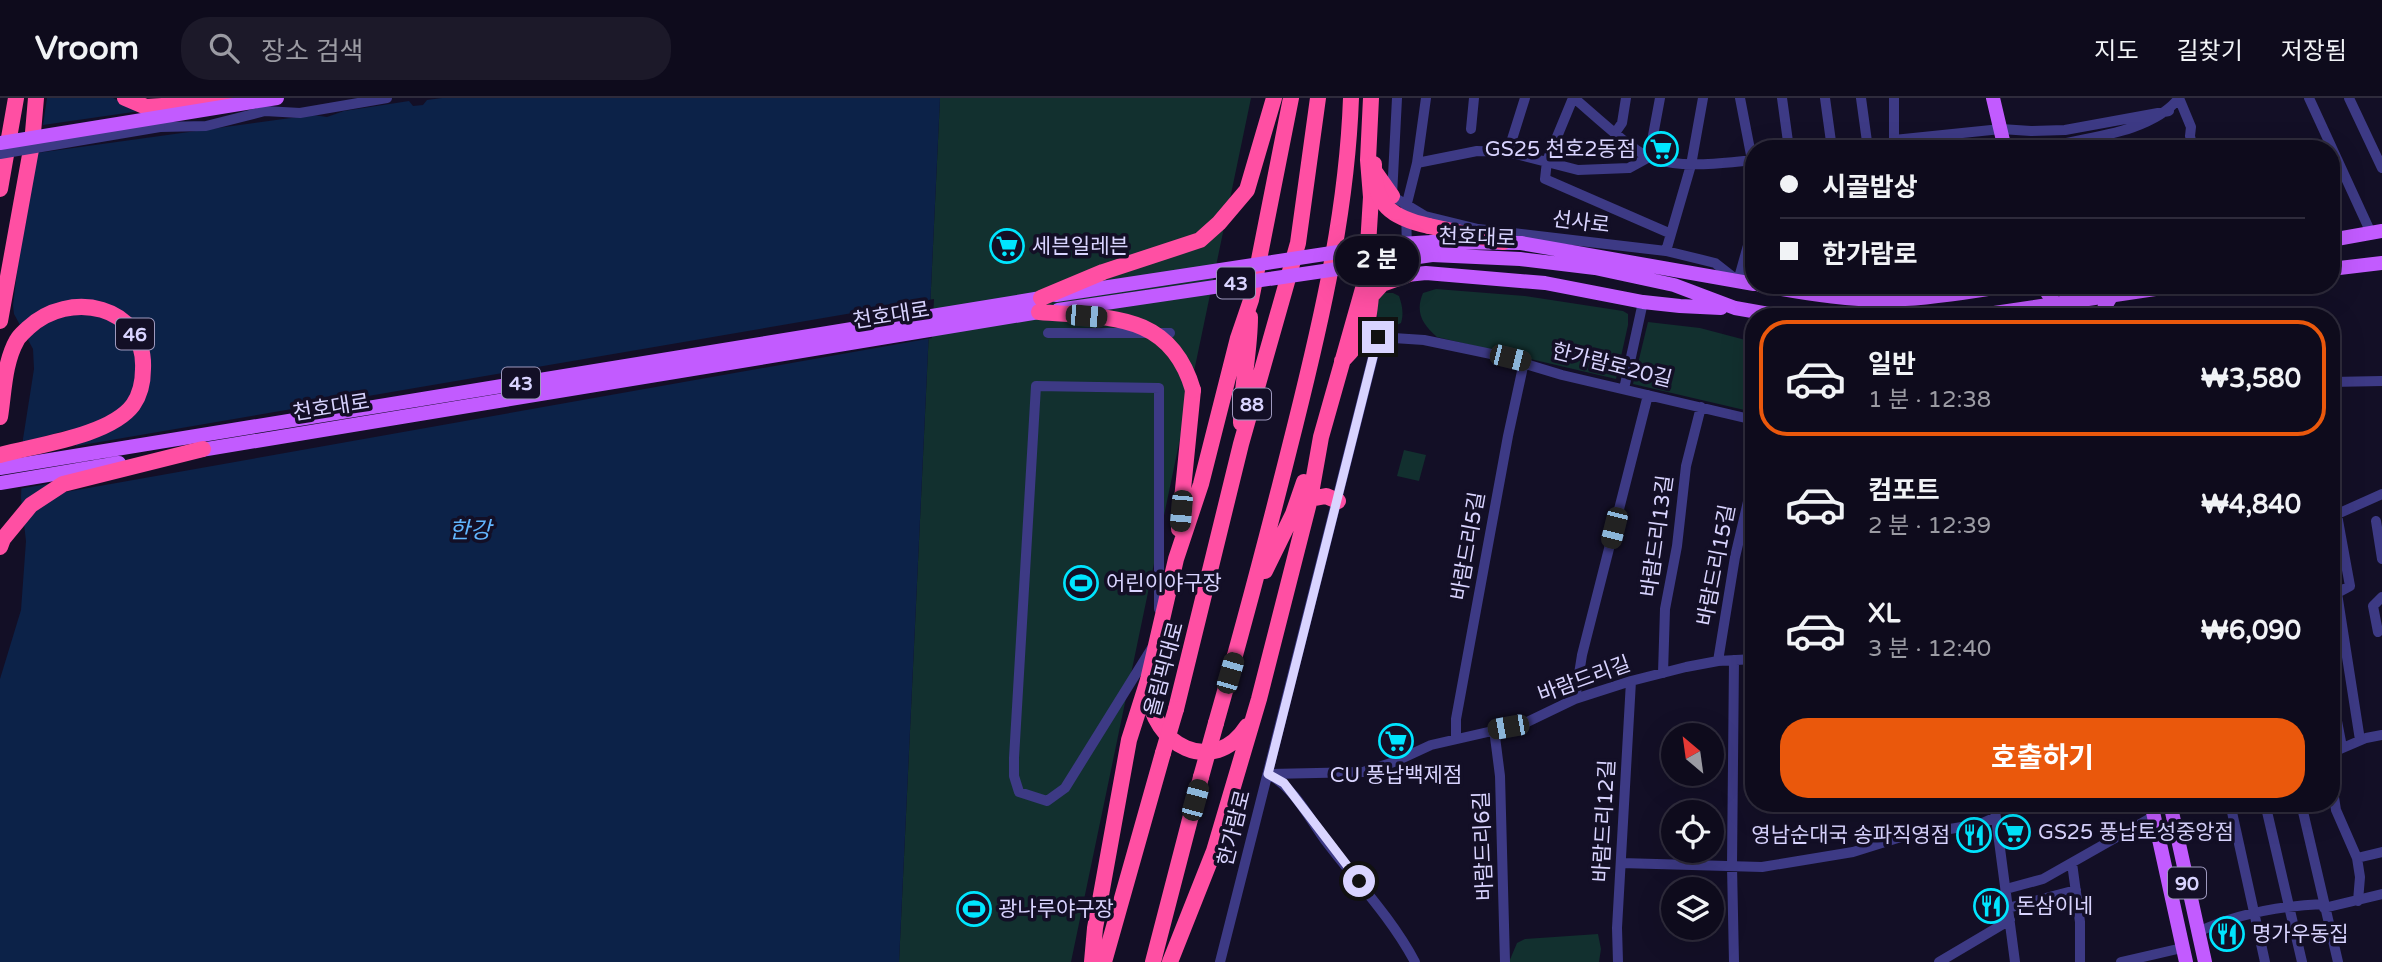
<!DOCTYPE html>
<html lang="ko">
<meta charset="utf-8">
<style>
:root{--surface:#0e0b1c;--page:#1c1929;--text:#f1f3f6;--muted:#9b9ba3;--line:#2e2b3b;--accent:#ea580c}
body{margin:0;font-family:"Varela Round","Noto Sans KR",sans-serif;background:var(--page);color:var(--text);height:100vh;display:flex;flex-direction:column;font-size:26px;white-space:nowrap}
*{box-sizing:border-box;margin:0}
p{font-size:23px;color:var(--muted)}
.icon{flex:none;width:38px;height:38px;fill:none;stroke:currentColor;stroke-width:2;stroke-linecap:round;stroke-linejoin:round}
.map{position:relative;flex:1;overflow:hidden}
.panel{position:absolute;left:1745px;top:210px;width:595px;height:504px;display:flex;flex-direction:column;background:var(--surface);border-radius:28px;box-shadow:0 7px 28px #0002,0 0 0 2px var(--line)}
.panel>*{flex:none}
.banner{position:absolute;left:1745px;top:42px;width:595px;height:154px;border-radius:28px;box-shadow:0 7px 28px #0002,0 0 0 2px var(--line);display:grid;align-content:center;height:154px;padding:0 35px;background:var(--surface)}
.needle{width:46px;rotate:331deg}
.tools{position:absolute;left:1661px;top:625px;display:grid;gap:14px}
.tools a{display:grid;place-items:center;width:63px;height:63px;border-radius:50%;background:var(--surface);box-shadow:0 7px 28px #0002,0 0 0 2px var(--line);font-size:35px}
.end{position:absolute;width:32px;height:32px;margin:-16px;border:9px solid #d9d4ff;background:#111;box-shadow:0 0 0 4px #111}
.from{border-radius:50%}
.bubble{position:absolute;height:49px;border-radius:24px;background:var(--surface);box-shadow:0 7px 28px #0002,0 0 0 2px var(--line);font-size:23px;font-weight:700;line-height:49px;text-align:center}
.car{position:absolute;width:21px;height:42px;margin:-21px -10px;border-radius:9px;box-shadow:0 0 5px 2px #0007;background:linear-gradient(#222 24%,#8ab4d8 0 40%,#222 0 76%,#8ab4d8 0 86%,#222 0)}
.banner b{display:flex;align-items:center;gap:24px;height:66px;font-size:26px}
.banner b+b{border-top:2px solid var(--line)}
.banner i{width:18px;height:18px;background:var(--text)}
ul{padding:12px 0 0;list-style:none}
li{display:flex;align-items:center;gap:21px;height:116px;margin:0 14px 10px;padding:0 21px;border:4px solid transparent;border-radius:28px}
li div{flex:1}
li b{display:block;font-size:26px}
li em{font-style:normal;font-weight:700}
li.active{border-color:var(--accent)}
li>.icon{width:63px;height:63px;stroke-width:1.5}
.button{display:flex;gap:14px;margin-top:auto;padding:14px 35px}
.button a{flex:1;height:80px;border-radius:28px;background:var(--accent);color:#fff;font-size:28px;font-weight:700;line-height:80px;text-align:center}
header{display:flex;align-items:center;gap:42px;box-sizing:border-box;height:98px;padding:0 35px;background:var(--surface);border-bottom:2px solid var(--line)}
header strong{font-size:33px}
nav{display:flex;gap:38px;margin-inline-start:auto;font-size:24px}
.search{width:490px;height:63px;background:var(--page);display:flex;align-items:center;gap:18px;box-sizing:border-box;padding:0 24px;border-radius:28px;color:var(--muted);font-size:26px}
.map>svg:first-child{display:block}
.green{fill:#12302f}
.water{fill:#0c2248}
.pier{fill:#130f26}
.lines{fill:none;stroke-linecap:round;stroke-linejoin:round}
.minor{stroke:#3d3a85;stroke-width:10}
.major{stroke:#c25bff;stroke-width:14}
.highway{stroke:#ff4fa3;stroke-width:16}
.minor-bridge{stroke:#3d3a85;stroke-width:10}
.major-bridge{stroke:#c25bff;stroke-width:14}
.highway-bridge{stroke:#ff4fa3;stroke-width:16}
.route{stroke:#d9d4ff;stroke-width:9}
.labels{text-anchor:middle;stroke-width:7;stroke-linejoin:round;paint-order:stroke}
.shield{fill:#130f26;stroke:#9e99be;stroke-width:2}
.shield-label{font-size:19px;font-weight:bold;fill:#d9d4ff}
.poi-label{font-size:21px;fill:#d9d4ff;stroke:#130f26;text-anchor:start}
.street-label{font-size:21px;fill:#d9d4ff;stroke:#130f26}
.water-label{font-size:23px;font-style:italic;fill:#62b6ff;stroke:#130f26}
</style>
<header>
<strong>Vroom</strong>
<div class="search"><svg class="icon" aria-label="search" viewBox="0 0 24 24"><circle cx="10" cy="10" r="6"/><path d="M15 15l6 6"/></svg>장소 검색</div>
<nav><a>지도</a><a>길찾기</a><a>저장됨</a></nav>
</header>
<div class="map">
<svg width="2382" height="864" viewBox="0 0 2382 864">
<rect width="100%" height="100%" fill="#130f26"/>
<path class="green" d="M940,0H1251L1071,864H899Z
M1436,191L1525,198L1623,213L1628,216V227L1616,281L1437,239C1422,226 1415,214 1423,195Z
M1384,195H1393L1399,198C1402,207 1404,215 1401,225C1378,237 1374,216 1377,199Z
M1648,224L1700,230L1753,244V314L1633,286Z
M1404,352L1426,357L1419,383L1397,378Z
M1598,836L1601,851L1599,864H1509L1517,845L1525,841Z"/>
<path class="water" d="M38,0H940L899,864H0V581L21,512L26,443L21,400L23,341L34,271L33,251L14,216L13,207Z"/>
<path class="pier" d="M35,0H47L43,27L140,13L113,0H442L427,2L423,7L413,8L409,3L344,13L327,19L313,17L37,55Z
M934,201L932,240L60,395L53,385L18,391L19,345L68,332L76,348Z"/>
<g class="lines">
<path class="minor" d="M1397,0L1392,98L1425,118L1478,131L1666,153L1715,165L1738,183L1754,126
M1573,0L1547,63L1545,81L1669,135
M1574,0C1592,15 1632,53 1651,60C1684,71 1720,65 1754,62
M1740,0L1752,62
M1782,0L1789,51
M1825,0L1832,51
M1861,0L1868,51
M2309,0L2371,135
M2349,0L2382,70
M160,29L206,28L265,13L300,15L387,0
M1471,31L1474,0
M1615,35L1622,25L1626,0
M1894,42L2001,31L2031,33L2065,32L2169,13
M1894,51V0
M2048,51L2051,48C2092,39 2152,34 2179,0L2191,29L2190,38L2193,51
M1508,54L1525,0
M1417,65L1477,53L1508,54L1578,72L1629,70L1649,59L1660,0
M1407,153L1406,109L1417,65L1426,0
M1666,153L1691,67L1703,0
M1048,235H1170
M2331,284L2382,283
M1624,291L1643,204
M2337,417L2350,488L2337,495L2360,642
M2333,418L2382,396
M2376,423L2382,461
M2378,534L2373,508L2382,499
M1152,550L1065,690L1047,703L1019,694L1014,678V660L1036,288L1159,290V511
M1734,562L1732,768L1734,864
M1718,563L1735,459L1754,378
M1663,575L1665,511L1677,448L1686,368L1701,309
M2331,592L2342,649
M1575,601L1582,557L1648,297
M1494,631L1500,678L1505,864
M1456,641V621L1508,338L1524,264
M2331,655L2366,640L2382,637
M1268,676L1363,674L1394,664L1431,647L1523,626L1575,601L1631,583L1686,569L1718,563L1754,561
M1270,677C1295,691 1309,720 1325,742C1356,783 1391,819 1415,864
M2331,680L2336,712L2357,760L2360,779L2358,803
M1994,705L2015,864
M2230,705L2265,864
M2265,705L2302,864
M2301,705L2338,864
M2357,760L2382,754
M1621,765L1762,769L1853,754L1901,739L1980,726L1996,719
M2072,765L2080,824V864
M2006,791L2043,781L2154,718
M2008,810L2076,792
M2324,810L2382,796
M2198,834C2238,815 2280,808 2323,806
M1220,864L1378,239L1424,242L1496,257L1562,277L1754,322
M1618,864L1617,830L1631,583
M1939,864L2010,822
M2121,864L2182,850"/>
<path class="major" d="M1993,0L2005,51
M2331,142L2382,133
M1432,144L1521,145L1754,186
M1432,157L1520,161L1595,170L1674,187L1735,210L1787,219
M2331,171L2382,165
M1407,177L1426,175L1545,185L1643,204L1680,208L1721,210
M1760,187C1807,196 1857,204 1905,201C1941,199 1977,193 2012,187
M2042,187L2055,206L2057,219
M1967,219L2182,187
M2099,219L2112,197
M195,353L1039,214
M0,370L1041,200
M0,385L119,365
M2151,705L2186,864
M2170,705L2205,864"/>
<path class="highway" d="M125,0L146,9L226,4
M1373,71L1392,98
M0,91L16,0
M1429,128L1503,144
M0,223L32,46L36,0
M1342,263C1366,239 1368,231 1371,198L1382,186L1407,177
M1241,325C1241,289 1250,255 1250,219
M1310,401L1326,398L1338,403
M1179,431L1193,292
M0,449L3,441L31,407L63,386L203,351
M1265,473L1293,416L1304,384
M1149,592C1150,647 1214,680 1247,628
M1176,611L1241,346L1298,145L1318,0
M1216,625C1244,527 1270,428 1295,328C1322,220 1347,112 1351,0
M1092,864L1095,830L1129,642L1148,582L1176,461L1201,386L1238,240L1251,202L1291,0
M1104,864L1163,655
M1153,864L1201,679
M1170,864L1214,753L1259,601L1310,401L1321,339L1366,180L1371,99L1368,62L1371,0"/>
<path class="minor-bridge" d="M0,56L160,29"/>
<path class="major-bridge" d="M0,45L277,0
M1056,197L1384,147L1432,144
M1058,212L1432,157"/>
<path class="highway-bridge" d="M1374,66C1373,107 1392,120 1429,128
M1041,200L1103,174L1200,142L1219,125L1247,92L1274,0
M1039,214C1107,220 1170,213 1193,292
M0,319C4,294 4,265 17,242C20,237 24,234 28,230C69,191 146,207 143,271C143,283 140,297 133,307C110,338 36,347 0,357
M1163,655L1176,611
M1201,679L1216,625"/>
</g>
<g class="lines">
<path class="route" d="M1359,783L1284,685L1268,676L1378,239"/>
</g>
<defs>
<g id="supermarket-ring" transform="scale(1.75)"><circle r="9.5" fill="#130f26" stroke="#00e5ff" stroke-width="1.5"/><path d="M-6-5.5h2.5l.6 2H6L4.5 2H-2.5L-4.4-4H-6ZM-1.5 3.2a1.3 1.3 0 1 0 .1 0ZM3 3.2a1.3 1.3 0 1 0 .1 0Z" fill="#00e5ff"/></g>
<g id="stadium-ring" transform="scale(1.75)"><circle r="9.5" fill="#130f26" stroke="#00e5ff" stroke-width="1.5"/><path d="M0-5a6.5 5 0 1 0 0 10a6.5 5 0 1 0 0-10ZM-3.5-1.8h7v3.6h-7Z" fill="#00e5ff"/></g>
<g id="restaurant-ring" transform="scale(1.75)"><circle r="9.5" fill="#130f26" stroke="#00e5ff" stroke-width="1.5"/><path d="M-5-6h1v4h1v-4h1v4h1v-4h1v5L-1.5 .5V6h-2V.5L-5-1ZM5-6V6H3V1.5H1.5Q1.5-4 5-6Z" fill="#00e5ff"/></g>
</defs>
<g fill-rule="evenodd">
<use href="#supermarket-ring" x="1661" y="51"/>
<use href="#supermarket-ring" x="1007" y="148"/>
<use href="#stadium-ring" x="1081" y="485"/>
<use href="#supermarket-ring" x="1396" y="643"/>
<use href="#supermarket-ring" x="2013" y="734"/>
<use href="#restaurant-ring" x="1974" y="737"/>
<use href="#restaurant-ring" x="1991" y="808"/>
<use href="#stadium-ring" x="974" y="811"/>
<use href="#restaurant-ring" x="2227" y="836"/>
</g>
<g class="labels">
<g class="shield">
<rect x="1217" y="169.5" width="38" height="31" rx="5"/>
<rect x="116" y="220.5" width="38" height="31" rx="5"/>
<rect x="502" y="269.5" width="38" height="31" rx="5"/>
<rect x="1233" y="290.5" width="38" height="31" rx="5"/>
<rect x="2168" y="769.5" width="38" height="31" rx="5"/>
</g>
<g class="shield-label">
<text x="1236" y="192">43</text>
<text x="135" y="243">46</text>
<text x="521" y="292">43</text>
<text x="1252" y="313">88</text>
<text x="2187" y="792">90</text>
</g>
<g class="poi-label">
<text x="1636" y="58" text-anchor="end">GS25 천호2동점</text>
<text x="1032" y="155">세븐일레븐</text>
<text x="1106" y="492">어린이야구장</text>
<text x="1396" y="684" text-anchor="middle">CU 풍납백제점</text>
<text x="2038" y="741">GS25 풍납토성중앙점</text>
<text x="1950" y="744" text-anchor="end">영남순대국 송파직영점</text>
<text x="2016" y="815">돈삼이네</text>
<text x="998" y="818">광나루야구장</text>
<text x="2252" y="843">명가우동집</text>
</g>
<g class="street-label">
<text transform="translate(1581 124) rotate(7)" y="7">선사로</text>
<text transform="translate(1477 139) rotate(2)" y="7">천호대로</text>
<text transform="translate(891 217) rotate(-9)" y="7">천호대로</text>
<text transform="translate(1612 267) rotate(14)" y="7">한가람로20길</text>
<text transform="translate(331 309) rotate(-9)" y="7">천호대로</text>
<text transform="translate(1657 438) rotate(-82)" y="7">바람드리13길</text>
<text transform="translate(1468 448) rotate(-80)" y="7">바람드리5길</text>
<text transform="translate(1716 467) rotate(-79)" y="7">바람드리15길</text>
<text transform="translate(1164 571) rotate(-75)" y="7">올림픽대로</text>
<text transform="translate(1584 581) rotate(-20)" y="7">바람드리길</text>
<text transform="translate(1604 723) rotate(-87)" y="7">바람드리12길</text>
<text transform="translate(1234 730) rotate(-76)" y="7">한가람로</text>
<text transform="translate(1483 748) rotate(-92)" y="7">바람드리6길</text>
</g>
<g class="water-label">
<text x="470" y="440">한강</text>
</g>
</g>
</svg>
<div class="tools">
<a><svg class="needle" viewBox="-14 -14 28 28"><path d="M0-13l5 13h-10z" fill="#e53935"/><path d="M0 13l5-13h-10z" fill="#9b9ba3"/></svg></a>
<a><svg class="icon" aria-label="locate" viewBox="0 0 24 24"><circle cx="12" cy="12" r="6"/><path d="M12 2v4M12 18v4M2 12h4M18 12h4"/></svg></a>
<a><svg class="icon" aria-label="layers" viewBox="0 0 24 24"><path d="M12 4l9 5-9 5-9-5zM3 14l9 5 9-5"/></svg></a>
</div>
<i class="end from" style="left:1359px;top:783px"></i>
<i class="end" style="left:1378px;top:239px"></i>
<div class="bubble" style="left:1335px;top:138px;width:84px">2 분</div>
<i class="car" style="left:1086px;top:218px;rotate:95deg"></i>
<i class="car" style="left:1510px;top:260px;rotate:104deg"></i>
<i class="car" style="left:1181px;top:413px;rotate:185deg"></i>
<i class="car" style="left:1614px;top:430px;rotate:194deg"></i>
<i class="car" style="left:1230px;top:575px;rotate:16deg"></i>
<i class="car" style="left:1508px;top:629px;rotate:260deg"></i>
<i class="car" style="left:1195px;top:702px;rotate:15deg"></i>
<div class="banner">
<b><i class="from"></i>시골밥상</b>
<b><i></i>한가람로</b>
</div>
<section class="panel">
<ul>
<li class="active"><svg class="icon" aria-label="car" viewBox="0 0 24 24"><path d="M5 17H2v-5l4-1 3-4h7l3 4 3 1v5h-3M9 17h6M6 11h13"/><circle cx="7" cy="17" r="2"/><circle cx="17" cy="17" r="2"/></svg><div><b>일반</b><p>1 분 · 12:38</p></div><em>₩3,580</em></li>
<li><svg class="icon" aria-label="car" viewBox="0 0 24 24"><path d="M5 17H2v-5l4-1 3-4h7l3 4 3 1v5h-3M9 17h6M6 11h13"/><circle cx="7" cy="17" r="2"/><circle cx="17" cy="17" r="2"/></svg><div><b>컴포트</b><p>2 분 · 12:39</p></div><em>₩4,840</em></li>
<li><svg class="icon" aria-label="car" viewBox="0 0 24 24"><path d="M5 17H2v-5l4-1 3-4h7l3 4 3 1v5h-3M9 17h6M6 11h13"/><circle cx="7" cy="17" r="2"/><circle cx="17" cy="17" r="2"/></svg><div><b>XL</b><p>3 분 · 12:40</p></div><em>₩6,090</em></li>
</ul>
<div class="button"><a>호출하기</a></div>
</section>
</div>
